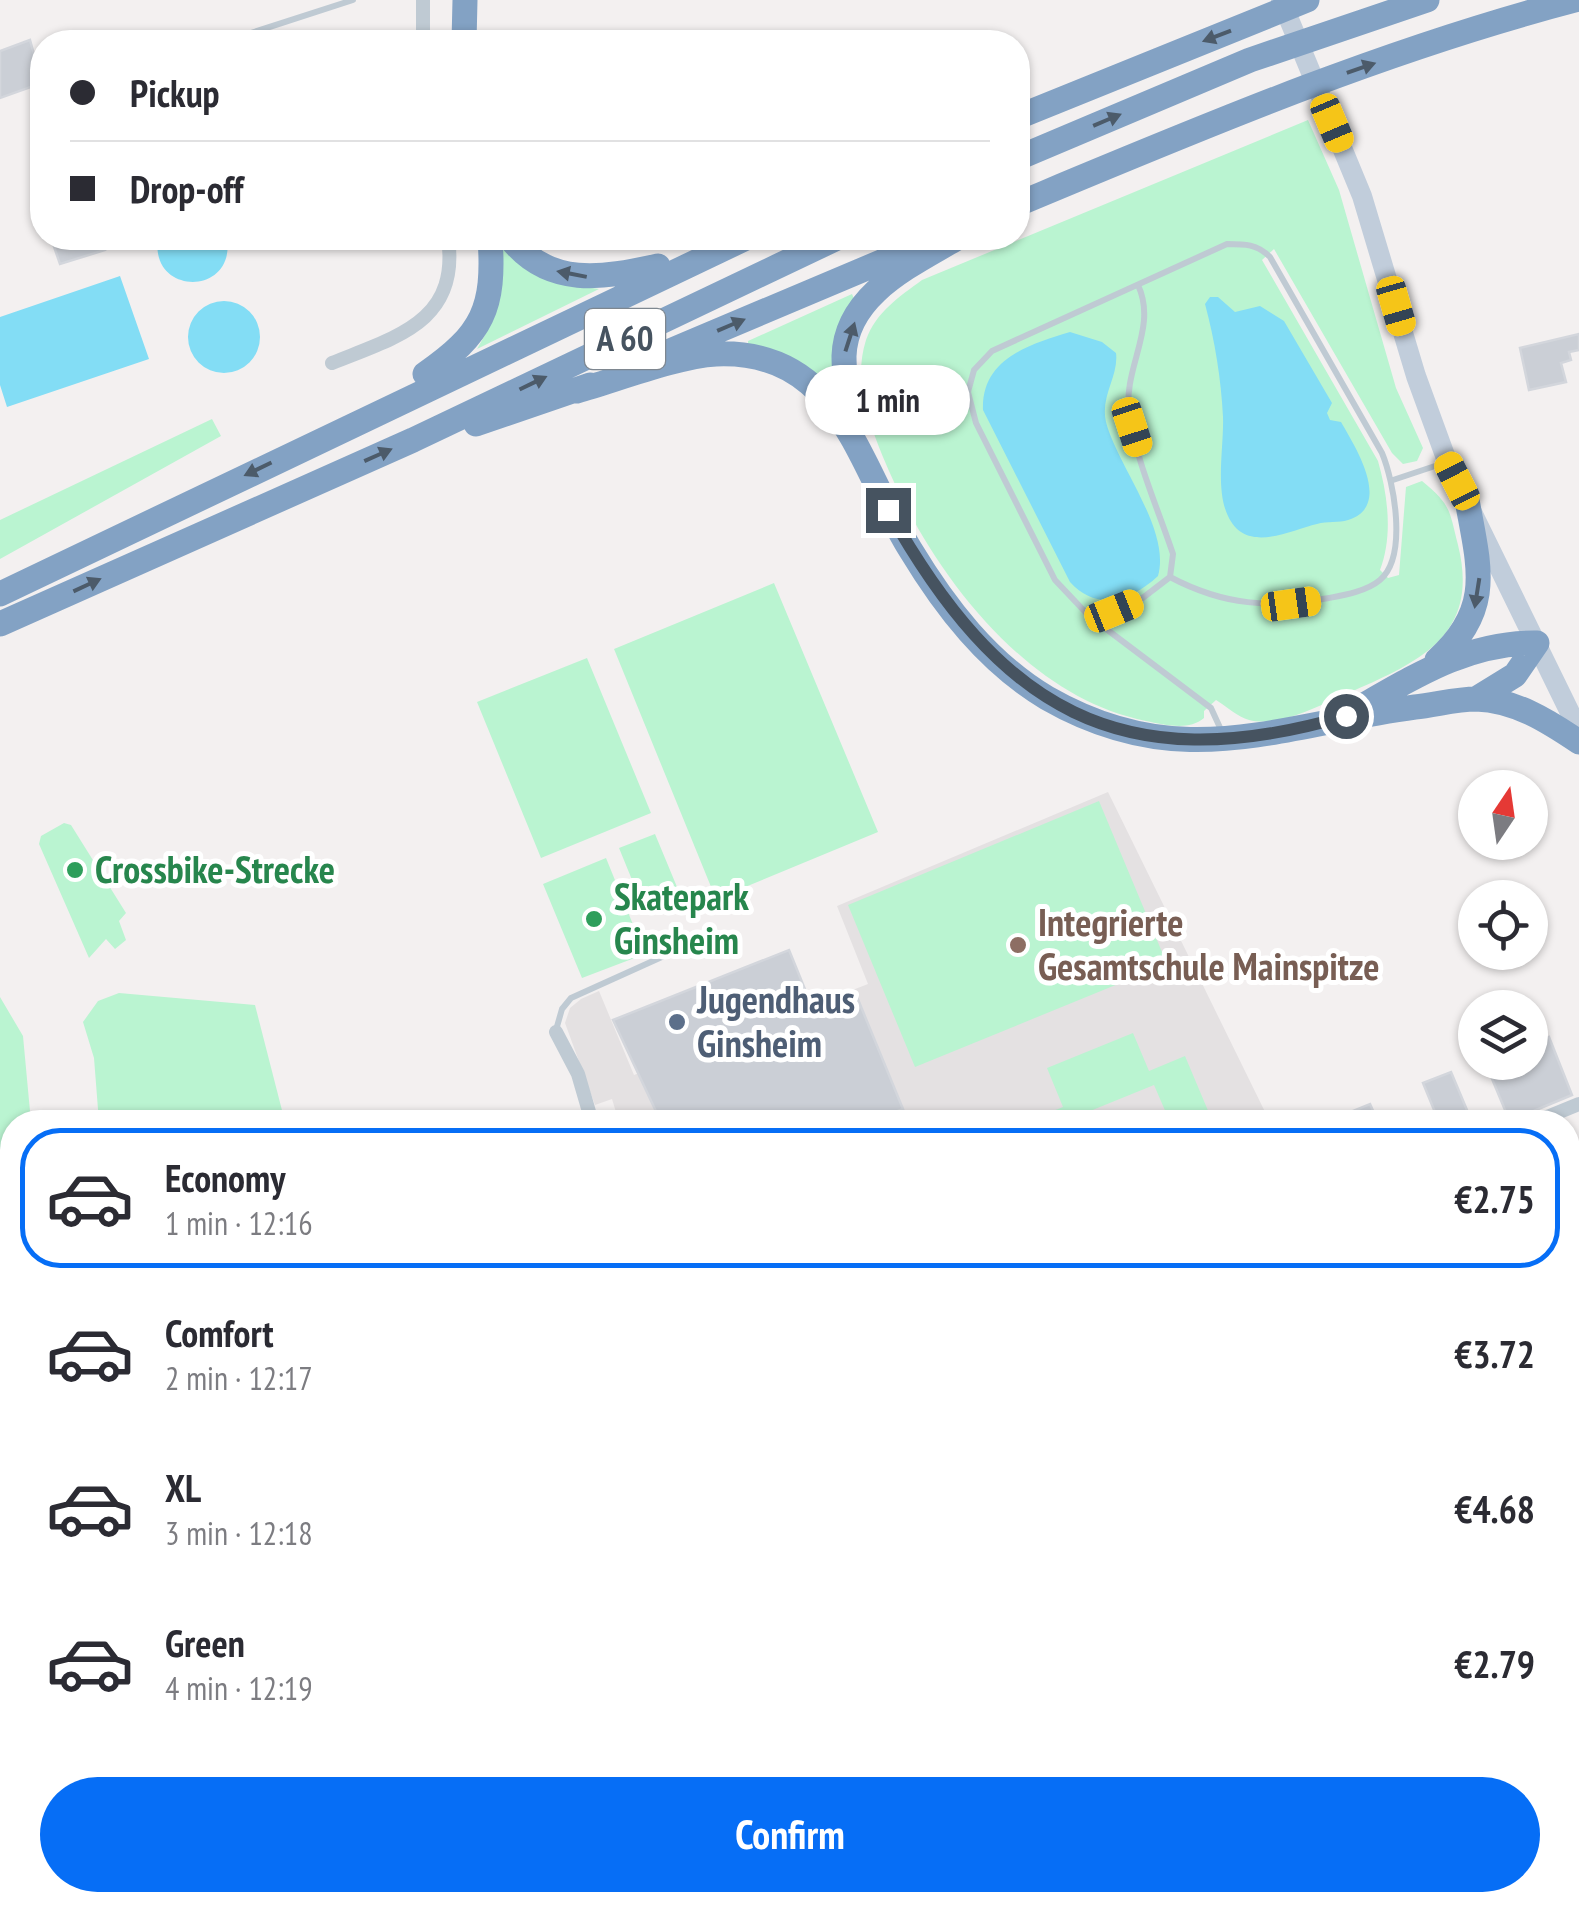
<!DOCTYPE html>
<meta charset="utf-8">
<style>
:root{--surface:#fff;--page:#f2f2f3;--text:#2b2b33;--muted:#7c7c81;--line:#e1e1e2;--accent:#066ef6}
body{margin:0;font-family:"PT Sans Narrow",sans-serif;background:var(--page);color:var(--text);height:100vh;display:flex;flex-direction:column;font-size:38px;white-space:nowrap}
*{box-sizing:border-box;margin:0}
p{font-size:32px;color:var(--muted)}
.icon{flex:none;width:55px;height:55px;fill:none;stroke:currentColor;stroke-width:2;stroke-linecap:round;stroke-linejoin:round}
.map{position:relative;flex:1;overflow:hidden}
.panel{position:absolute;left:0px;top:1110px;width:1580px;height:802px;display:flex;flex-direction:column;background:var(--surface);border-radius:40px 40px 0 0;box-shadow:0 2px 8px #0004}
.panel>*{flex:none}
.top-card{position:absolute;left:30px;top:30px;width:1000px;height:220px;border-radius:40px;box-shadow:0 2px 8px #0004;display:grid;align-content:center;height:220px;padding:0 40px;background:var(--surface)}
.needle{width:65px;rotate:13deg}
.buttons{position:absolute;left:1458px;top:770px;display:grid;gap:20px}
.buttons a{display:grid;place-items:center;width:90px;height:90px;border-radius:50%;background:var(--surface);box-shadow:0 2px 8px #0004;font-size:50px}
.end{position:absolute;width:45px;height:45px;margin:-22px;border:12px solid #465360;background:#fff;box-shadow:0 0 0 5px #fff}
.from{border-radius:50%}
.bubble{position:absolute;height:70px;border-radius:35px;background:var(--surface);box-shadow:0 2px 8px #0004;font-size:32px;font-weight:600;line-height:70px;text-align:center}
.car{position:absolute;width:30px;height:60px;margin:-30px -15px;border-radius:12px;box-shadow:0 0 8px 2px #0007;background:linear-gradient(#f5c518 24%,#345 0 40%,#f5c518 0 76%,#345 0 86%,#f5c518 0)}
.top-card b{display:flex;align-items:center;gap:35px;height:95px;font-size:38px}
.top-card b+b{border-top:2px solid var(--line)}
.top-card i{width:25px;height:25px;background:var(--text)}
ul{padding:18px 0 0;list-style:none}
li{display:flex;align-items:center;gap:30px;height:140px;margin:0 20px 15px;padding:0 20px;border:5px solid transparent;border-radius:40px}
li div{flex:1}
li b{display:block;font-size:38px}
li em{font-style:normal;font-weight:600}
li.on{border-color:var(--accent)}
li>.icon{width:90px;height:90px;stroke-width:1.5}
.button{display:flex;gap:20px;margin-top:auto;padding:20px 40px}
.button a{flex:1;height:115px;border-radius:60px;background:var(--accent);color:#fff;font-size:40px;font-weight:600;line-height:115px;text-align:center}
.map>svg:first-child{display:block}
.education{fill:#e4e1e2}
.green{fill:#baf4d1}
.water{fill:#83ddf5}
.building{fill:#cbcfd6;stroke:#d3d6dc;stroke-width:2.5}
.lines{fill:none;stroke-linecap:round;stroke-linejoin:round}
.service{stroke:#bfcad3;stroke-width:6}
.minor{stroke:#bfcad3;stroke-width:14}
.secondary{stroke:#c1cddb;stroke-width:20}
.motorway{stroke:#83a2c4;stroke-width:25}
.oneway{fill:#4c5b6a}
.route{stroke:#465360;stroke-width:12}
.leisure-dot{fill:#2e9e5b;stroke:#fff;stroke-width:4}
.education-dot{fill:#8d6e63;stroke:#fff;stroke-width:4}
.service-dot{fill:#5c6f8a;stroke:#fff;stroke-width:4}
.labels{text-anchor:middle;stroke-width:10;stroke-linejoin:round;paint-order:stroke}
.shield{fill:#fff;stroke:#7e8790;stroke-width:2.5}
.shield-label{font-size:35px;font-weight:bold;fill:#465360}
.leisure-label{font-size:38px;font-weight:bold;fill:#27864d;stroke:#fff;text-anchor:start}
.education-label{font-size:38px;font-weight:bold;fill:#785e54;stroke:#fff;text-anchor:start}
.service-label{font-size:38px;font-weight:bold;fill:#4e5e75;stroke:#fff;text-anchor:start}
</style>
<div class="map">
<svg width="1579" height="1912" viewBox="0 0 1579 1912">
<rect width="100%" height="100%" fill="#f3f0f0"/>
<path class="education" d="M1108,792L1270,1122H619L612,1099L595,1105L565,1023L570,1008L581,999L599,991L634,1075L868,984L837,906Z"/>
<path class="green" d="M1308,120L1339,190L1396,388L1423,448L1417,461L1403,464L1392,453L1274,249L1262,260L1378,461C1388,496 1393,536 1380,570L1388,578L1399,575L1406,487L1422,481C1451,505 1449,509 1458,545C1482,641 1411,665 1337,698C1313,709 1276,727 1249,720C1238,717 1226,706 1216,700L1204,711V718C1189,731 1165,725 1146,721C1023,697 928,567 883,457C868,419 853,381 866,340C876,312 899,297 922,280Z
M496,238L560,283L599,289L477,349L485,335Z
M852,294L855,301L840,406C812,365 795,361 748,346V341Z
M212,419L221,436L0,559V520Z
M774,583L878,832L716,899L614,649Z
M587,658L651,813L541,858L477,702Z
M1099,801L1167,964L915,1067L848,905Z
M64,823L71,825L126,913L119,921L126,940L115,949L106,939L89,958L39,844L41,836Z
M655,834L682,899L646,914L619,848Z
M606,858L645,954L582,978L543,884Z
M119,993L255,1005L285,1122H99L94,1058L83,1022L98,1001Z
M0,997L23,1036L31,1122H12V1900H144L149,1912H0Z
M1133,1033L1149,1071L1185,1056L1209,1113L1187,1122H1170L1154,1085L1063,1122H1025L1063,1107L1047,1068Z
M220,1900H413L417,1912H225Z"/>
<path class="water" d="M158,238H227C236,297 149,296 158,238Z
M120,276L149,359L7,407L0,385V317Z
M1210,297H1218L1235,312L1260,306L1284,321L1332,403L1327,413L1330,420L1341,422C1354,445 1394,506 1348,520C1339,523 1327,521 1317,524C1290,530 1246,555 1228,516C1215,489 1224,447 1223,417C1221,379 1215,341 1205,304Z
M188 337a36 36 0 1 1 72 0a36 36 0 1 1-72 0Z
M1070,332L1102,342L1116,353C1119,376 1100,396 1106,422C1118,467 1171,530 1158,576C1131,601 1097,612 1070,582L983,410C981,359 1030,344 1070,332Z"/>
<path class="building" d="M30,40L42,83L0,98V51Z
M51,238H101L105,250L60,264Z
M1579,334V350L1569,352L1571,360L1561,363L1566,382L1529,390L1520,348Z
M789,950L815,1014L857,997L903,1109L871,1122H661L613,1020Z
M1549,1037L1572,1095L1531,1112L1525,1120L1510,1122L1485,1062H1530V1045Z
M1451,1072L1472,1122H1439L1423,1083Z
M1370,1104L1378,1122H1326Z"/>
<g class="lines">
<path class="service" d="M223,42L353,0
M1393,480L1444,463
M1170,577C1225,606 1269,608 1329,598C1345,595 1367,591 1380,580C1408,556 1394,482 1382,453L1270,257C1257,244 1245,244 1227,244L992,351L974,370L968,392L976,423L1055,580L1089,616L1211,708L1222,732
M1090,615L1140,600L1170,577L1173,554C1158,509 1136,460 1129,413C1123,367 1158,328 1138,285
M556,1030L562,1009L571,998L695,942"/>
<path class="minor" d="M423,42V0
M332,363C396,337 460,322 448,238
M556,1032L578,1074L592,1122
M1535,1122L1579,1104
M1568,1245L1579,1239
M1568,1533L1579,1529
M1568,1647L1579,1643
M1568,1829L1579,1824
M862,1900L867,1912
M975,1900L980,1912
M1166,1900L1171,1912
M1489,1900L1494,1912
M1363,1912L1393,1900"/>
<path class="secondary" d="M1281,0L1362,196L1416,376L1447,461L1579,731"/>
<path class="motorway" d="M464,42L465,0
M1018,117L1307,0
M1018,158L1250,60L1427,0
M1018,204C1200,128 1383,50 1575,0
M510,238C549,288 603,278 658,266
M663,354L938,238
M425,374C483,334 495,308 490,238
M577,391C616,380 678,356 716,354C840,349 858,465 910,549C945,607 988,663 1047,698C1181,775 1278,725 1415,707C1435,705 1456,699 1476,699C1515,700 1548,721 1579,742
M476,424L590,385
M851,433C849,408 844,381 844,356C846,294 912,265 957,238
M0,594L746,238
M0,624L413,440L837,238
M1437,660C1494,609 1479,567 1467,500
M1357,709C1415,676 1468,642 1537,643L1515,675L1476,699"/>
</g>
<defs><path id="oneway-solid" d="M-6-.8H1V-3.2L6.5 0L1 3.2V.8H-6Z" transform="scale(2.5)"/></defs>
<g class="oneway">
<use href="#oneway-solid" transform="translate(1217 36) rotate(159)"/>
<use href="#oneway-solid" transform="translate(1361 68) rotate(-19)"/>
<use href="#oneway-solid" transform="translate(1107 120) rotate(-23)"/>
<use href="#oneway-solid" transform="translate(572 274) rotate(-169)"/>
<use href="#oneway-solid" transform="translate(731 325) rotate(-23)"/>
<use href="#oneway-solid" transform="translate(850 337) rotate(-72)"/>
<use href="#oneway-solid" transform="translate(533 383) rotate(-26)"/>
<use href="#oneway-solid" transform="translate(378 455) rotate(-24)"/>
<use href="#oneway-solid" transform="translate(258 469) rotate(154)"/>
<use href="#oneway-solid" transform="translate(87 585) rotate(-25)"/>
<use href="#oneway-solid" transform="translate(1477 593) rotate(99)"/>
</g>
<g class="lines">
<path class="route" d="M888,510C999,708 1119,782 1346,716"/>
</g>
<g class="leisure-dot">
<circle cx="75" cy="870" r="10"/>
<circle cx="594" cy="919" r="10"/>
</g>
<circle class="education-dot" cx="1018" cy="945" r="10"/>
<circle class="service-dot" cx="677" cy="1022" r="10"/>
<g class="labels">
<rect class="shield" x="585" y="309" width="80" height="60" rx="8"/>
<g class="shield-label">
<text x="625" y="351">A 60</text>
</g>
<g class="leisure-label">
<text x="95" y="883">Crossbike-Strecke</text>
<text x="614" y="910">Skatepark<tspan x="614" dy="44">Ginsheim</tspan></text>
</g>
<g class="education-label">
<text x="1038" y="936">Integrierte<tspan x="1038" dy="44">Gesamtschule Mainspitze</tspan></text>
</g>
<g class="service-label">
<text x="697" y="1013">Jugendhaus<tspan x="697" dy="44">Ginsheim</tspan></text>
</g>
</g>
</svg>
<div class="buttons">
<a><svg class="needle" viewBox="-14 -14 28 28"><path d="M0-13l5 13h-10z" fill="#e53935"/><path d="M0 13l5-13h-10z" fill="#7c7c81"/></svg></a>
<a><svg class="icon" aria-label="locate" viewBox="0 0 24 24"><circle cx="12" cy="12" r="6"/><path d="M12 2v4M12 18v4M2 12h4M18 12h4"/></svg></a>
<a><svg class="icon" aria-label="layers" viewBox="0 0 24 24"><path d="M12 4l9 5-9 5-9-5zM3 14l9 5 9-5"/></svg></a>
</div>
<i class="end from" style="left:1346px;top:716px"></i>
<i class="end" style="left:888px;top:510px"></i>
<div class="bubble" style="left:805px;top:365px;width:165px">1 min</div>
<i class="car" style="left:1332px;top:123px;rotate:157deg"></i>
<i class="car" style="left:1396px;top:306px;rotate:164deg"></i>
<i class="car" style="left:1132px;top:427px;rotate:162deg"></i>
<i class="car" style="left:1457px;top:481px;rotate:333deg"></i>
<i class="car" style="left:1291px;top:604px;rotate:82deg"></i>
<i class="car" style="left:1114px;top:611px;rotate:68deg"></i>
<div class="top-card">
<b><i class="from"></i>Pickup</b>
<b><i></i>Drop-off</b>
</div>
<section class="panel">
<ul>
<li class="on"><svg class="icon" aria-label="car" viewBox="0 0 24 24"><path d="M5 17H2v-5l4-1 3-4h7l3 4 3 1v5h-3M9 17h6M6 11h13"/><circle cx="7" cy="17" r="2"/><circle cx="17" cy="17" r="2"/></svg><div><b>Economy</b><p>1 min · 12:16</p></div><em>€2.75</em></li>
<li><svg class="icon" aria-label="car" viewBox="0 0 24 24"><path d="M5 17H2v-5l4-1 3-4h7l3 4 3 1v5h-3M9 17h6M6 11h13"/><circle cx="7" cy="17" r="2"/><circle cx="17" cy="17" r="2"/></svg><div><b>Comfort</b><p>2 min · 12:17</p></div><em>€3.72</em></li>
<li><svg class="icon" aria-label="car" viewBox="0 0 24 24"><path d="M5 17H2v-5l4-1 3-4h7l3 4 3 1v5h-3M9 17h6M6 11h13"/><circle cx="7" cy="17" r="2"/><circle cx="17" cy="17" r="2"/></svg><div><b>XL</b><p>3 min · 12:18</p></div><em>€4.68</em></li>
<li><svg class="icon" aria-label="car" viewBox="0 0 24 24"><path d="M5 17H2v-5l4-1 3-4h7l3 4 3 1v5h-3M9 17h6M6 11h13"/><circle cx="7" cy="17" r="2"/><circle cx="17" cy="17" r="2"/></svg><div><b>Green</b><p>4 min · 12:19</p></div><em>€2.79</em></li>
</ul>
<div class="button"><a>Confirm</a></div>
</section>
</div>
